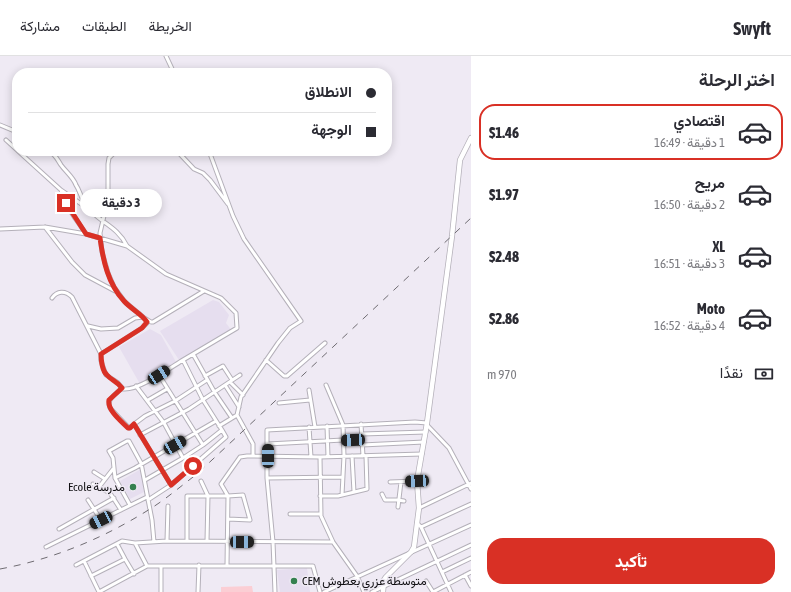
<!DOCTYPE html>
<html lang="ar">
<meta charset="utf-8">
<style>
:root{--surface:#fff;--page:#f7f7f7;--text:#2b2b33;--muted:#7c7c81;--line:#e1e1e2;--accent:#d93025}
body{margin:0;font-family:"Asap Condensed",Vazirmatn,sans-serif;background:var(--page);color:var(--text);direction:rtl;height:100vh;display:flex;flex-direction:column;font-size:15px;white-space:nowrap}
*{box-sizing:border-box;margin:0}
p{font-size:13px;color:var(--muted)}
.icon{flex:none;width:22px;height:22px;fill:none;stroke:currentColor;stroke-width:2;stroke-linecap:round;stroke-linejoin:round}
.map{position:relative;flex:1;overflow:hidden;direction:ltr}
.side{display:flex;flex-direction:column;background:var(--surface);width:320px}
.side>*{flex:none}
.guide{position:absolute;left:12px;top:12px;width:380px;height:88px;border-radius:16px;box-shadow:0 2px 10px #0003;direction:rtl;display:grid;align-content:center;height:88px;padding:0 16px;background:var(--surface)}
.end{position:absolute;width:18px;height:18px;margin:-9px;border:5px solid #d93025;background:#fff;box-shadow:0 0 0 2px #fff}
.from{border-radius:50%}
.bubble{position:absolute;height:28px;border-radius:14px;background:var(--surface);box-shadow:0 2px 10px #0003;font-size:13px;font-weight:800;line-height:28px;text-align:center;direction:rtl}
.car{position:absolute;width:12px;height:24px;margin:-12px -6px;border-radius:5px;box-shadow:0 0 3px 1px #0007;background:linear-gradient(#222 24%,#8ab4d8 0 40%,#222 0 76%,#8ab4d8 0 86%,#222 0)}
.guide b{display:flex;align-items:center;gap:14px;height:38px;font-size:15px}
.guide b+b{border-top:1px solid var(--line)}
.guide i{width:10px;height:10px;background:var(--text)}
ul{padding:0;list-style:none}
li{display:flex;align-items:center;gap:12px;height:56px;margin:0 8px 6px;padding:0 8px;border:2px solid transparent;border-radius:16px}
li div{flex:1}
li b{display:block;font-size:15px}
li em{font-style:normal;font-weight:800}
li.selected{border-color:var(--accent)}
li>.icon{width:36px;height:36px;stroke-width:1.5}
h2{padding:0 16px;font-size:18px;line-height:48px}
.pay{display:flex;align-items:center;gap:10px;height:44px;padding:0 16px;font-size:15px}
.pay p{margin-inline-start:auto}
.primary-button{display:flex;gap:8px;margin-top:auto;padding:8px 16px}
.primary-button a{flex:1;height:46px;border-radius:16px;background:var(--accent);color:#fff;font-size:16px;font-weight:800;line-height:46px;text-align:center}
header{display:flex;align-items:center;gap:24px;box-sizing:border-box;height:56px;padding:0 20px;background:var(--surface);border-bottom:1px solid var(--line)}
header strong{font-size:19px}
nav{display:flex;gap:22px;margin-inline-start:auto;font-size:14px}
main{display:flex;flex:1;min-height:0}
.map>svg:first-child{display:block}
.built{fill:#e6deef}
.green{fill:#fbced4}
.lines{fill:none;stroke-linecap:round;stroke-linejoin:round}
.street-casing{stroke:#b4b0b9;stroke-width:5}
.secondary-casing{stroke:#b4b0b9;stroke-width:6}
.street{stroke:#fff;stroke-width:3}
.secondary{stroke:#fff;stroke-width:4.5}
.rail{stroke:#6f6c72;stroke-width:1;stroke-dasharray:7 7;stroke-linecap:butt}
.route{stroke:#d93025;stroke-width:5}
.poi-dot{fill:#34804f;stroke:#efeaf4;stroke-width:1.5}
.labels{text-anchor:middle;stroke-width:3;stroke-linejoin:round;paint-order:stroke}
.poi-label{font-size:12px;fill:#100f12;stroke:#efeaf4;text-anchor:end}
</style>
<header>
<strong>Swyft</strong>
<nav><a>الخريطة</a><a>الطبقات</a><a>مشاركة</a></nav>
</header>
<main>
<section class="side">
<h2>اختر الرحلة</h2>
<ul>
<li class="selected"><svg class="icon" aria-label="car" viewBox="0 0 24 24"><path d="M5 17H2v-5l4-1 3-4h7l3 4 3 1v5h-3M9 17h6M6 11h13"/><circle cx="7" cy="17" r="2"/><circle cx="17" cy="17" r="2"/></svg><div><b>اقتصادي</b><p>1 دقيقة · 16:49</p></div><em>$1.46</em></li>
<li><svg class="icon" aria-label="car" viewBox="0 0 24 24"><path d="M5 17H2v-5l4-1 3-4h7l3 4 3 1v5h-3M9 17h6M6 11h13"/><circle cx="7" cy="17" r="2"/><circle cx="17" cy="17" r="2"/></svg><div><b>مريح</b><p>2 دقيقة · 16:50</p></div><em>$1.97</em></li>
<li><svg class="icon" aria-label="car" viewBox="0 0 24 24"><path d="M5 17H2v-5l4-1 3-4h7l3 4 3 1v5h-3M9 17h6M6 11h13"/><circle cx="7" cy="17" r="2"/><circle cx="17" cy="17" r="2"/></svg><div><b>XL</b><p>3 دقيقة · 16:51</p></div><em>$2.48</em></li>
<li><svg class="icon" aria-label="car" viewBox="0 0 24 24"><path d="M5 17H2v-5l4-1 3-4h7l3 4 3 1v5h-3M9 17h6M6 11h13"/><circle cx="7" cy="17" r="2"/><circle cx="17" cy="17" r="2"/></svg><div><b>Moto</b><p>4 دقيقة · 16:52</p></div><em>$2.86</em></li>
</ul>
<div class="pay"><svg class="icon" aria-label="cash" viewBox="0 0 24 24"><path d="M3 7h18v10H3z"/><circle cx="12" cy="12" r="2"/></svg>نقدًا<p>970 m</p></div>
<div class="primary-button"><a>تأكيد</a></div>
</section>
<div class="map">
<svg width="471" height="536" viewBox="0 0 471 536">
<rect width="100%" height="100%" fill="#efeaf4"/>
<path class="built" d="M213,244L219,246L229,259L226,267L232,275L179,304L160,275Z
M150,273L161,279L176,306L140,328L119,291Z
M141,413L144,436L130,443L120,425Z
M307,512L310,536H280L277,514Z"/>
<path class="green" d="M252,530L253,536H221V531Z"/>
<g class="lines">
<g class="street-casing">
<path id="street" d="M166,0L174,17
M0,69L17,76
M6,84L17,94
M18,95L61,134L87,152
M49,95C56,99 57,103 61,109C66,116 73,121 76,129C80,135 81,142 86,149C97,166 117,169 127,190
M116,95L109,102L108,108V143L100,177L102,196L108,217L114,231L125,246L143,261
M177,95L194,113L203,117L210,124L228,148
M209,95L233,160L244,183L301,265L290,272L278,287L241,341L237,359L253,388V400
M61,134C65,151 77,164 86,178
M45,171L72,206L85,219L115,235
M0,173L45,171L86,178L127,190L166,218L221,242L236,257L237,272L183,304
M52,242C57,235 65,234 72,241L101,298V305L106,319L117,326L123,333C138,335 170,312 183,304L203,344L222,374L203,389L183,402
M88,270L101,273L118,272L135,262L143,261L151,266H153L204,235
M101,298L142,272L147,267V265
M193,298L215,337L232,362
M266,304L284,320H287L325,287
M159,319L203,389
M205,320L223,310L232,324
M230,326L243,339
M225,329L239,351
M326,329L343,369L344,400L342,439
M136,330L164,367L183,402L145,424
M122,332C116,338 106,343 110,352L129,372L145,360L175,345L207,324
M309,334L315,371
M148,344L167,333
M279,347L310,344
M134,368L171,429
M361,368L363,400
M427,369L449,392L471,433
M219,370L237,359
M327,370L328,401
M309,371L311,401
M362,378L426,376
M140,379L189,353L240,319
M268,388L362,383
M362,389L424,386
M352,400L354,436
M320,401L321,460L333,486L357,520L364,536
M94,416L105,423
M115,422L135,412L216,365
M267,422L343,421
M201,425L208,440L207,485
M390,426L417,425
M93,428L110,437L121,454
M99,431L113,413
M382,438L385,444H398L404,445
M320,440H338L367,433L366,400
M88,444L101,464
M148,444L171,429L226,381L222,374
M130,449L115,422L113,402L109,395L127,385H129L141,407L152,464L154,486
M398,451L401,426
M419,452L471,427
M290,458H321
M417,467L421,471L451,536
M421,471L471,448
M59,473L114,442
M167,485L168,450
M187,485V440H228L243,439L250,464L228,463
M135,487L147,510
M117,488L125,503L134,518
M46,491L147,441
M84,505L99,536
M76,509L122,485L135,487L167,485L333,486
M227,509L228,440L221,428L240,401L247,400L320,401L422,398
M442,516L471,502
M465,519L471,530
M91,520L125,503
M426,525L433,536
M99,536L147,510H313L320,536
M161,536V510
M198,536L199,509
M275,536L273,486L267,422V374L415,366L427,367
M324,536L471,469
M372,536L471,489
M433,536L471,516"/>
</g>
<g class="secondary-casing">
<path id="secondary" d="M383,536L384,524L386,521L411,496L414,491L419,452L417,425L427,367L452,180L460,104L471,82"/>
</g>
<use href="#street" class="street"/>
<use href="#secondary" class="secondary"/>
<path class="rail" d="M0,513C54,503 104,482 150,453C166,443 181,430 197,418L471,162"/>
</g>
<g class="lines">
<path class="route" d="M66,147L86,178L100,182C103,204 108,228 124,245C131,253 142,258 147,266L142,272L101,298C101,303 102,315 107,319C112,325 116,324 122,332L109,344C107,354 121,365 128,372H130L134,368L171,429L193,410"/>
</g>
<g class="poi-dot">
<circle cx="133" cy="431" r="4"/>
<circle cx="294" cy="525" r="4"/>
</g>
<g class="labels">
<g class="poi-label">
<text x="125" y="435">Ecole مدرسة</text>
<text x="302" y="529" text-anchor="start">CEM متوسطة عزري بعطوش</text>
</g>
</g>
</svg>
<i class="end from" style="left:193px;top:410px"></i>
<i class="end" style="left:66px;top:147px"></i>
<div class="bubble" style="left:80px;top:133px;width:82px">3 دقيقة</div>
<i class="car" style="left:159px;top:319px;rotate:57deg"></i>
<i class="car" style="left:353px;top:384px;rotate:267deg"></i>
<i class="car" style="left:175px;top:389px;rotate:60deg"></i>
<i class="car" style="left:268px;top:400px;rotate:0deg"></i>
<i class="car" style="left:417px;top:425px;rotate:267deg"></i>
<i class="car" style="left:101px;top:464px;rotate:244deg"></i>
<i class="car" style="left:242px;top:486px;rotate:90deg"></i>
<div class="guide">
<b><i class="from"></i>الانطلاق</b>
<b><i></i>الوجهة</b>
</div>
</div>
</main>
